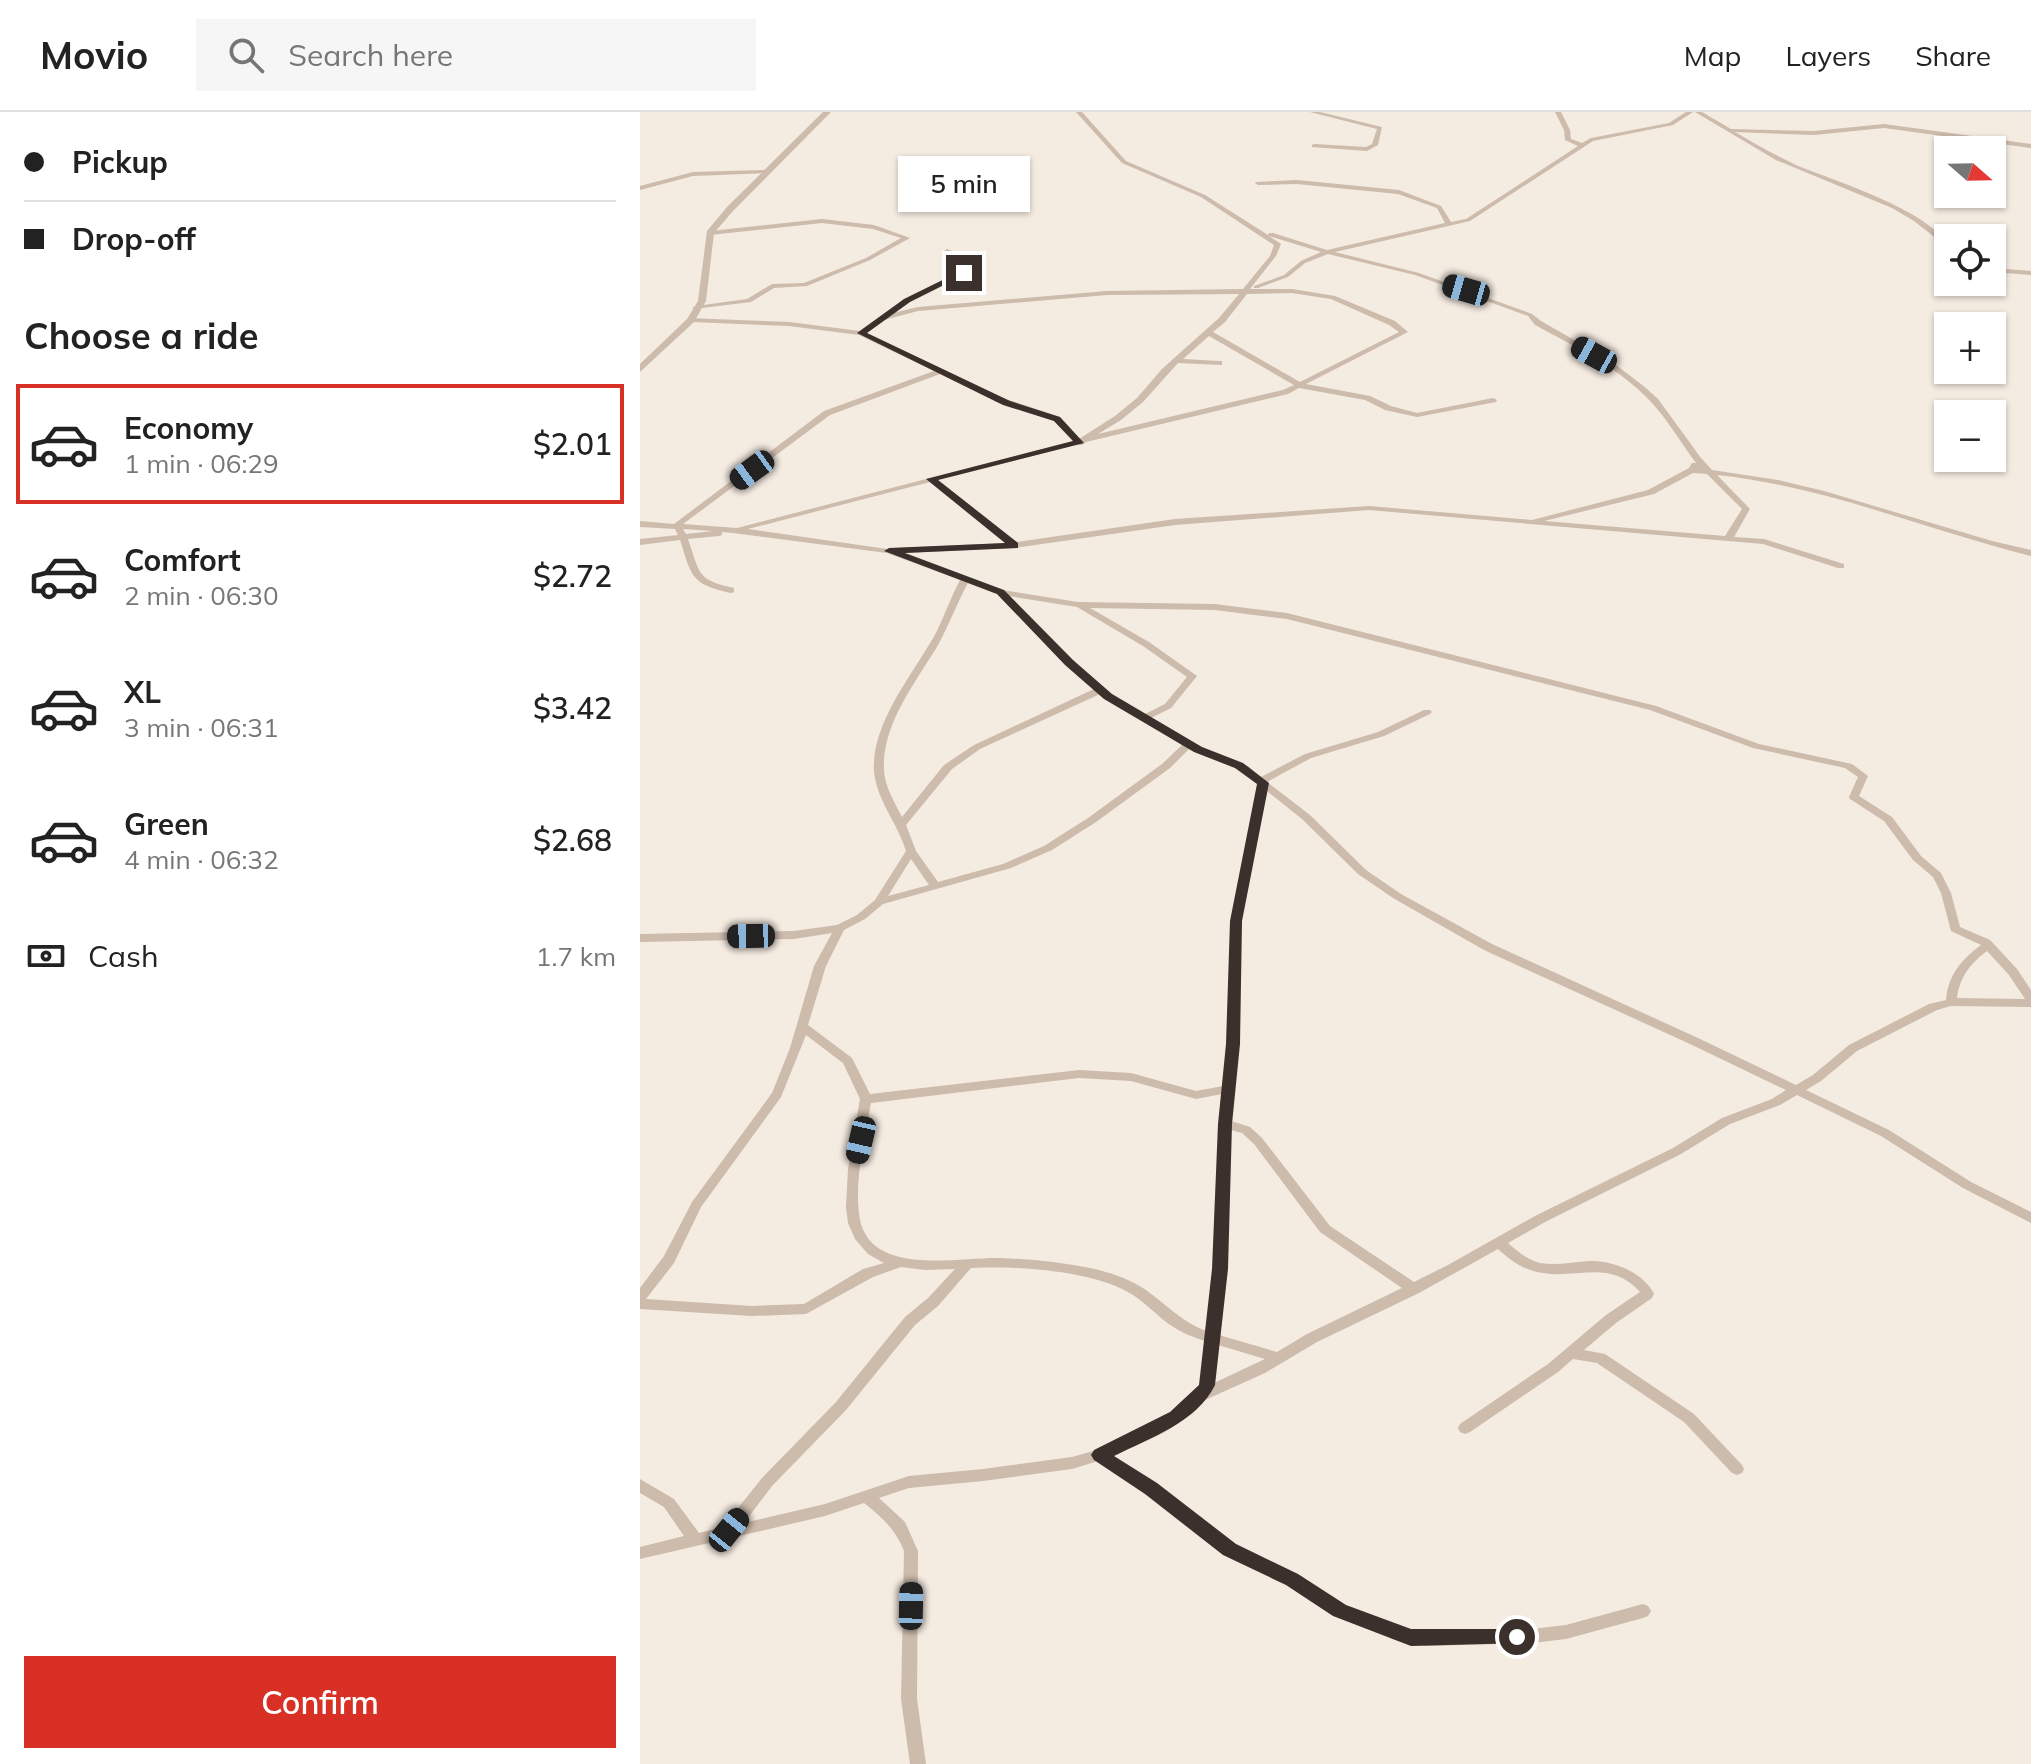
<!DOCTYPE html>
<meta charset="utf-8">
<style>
:root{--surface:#fff;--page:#f6f6f6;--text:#222;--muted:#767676;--line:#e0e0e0;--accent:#d93025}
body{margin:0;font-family:Mulish,sans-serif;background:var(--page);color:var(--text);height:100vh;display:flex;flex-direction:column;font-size:30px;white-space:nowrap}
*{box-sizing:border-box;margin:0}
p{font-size:26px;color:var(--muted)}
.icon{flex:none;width:44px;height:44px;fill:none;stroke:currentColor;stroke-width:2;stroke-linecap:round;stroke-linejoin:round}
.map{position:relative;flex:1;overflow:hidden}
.side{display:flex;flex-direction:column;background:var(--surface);width:640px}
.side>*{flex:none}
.hud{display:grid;align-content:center;height:176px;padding:0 24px;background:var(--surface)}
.needle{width:52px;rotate:110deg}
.fabs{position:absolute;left:1294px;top:24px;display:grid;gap:16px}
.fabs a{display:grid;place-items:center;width:72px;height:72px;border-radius:0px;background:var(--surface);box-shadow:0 2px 6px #0004;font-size:40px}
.end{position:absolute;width:36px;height:36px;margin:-18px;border:10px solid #3b302b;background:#fff;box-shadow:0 0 0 4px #fff}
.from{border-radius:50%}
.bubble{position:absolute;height:56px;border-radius:0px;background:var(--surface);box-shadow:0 2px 6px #0004;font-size:26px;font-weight:600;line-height:56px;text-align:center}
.car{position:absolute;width:24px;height:48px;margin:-24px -12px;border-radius:10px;box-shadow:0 0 6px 2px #0007;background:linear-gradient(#222 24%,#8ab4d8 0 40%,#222 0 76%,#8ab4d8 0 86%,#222 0)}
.hud b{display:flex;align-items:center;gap:28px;height:76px;font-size:30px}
.hud b+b{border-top:2px solid var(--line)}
.hud i{width:20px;height:20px;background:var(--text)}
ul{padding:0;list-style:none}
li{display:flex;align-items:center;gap:24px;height:120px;margin:0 16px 12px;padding:0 8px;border:4px solid transparent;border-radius:0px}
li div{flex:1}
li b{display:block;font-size:30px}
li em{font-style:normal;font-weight:600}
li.on{border-color:var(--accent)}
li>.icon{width:72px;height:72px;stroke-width:1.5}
h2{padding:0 24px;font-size:36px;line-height:96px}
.pay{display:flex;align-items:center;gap:20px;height:88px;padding:0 24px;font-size:30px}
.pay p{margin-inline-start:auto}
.action{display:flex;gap:16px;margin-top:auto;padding:16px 24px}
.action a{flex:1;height:92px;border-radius:0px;background:var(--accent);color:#fff;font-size:32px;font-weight:600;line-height:92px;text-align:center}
header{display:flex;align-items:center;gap:48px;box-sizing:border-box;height:112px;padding:0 40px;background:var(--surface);border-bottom:2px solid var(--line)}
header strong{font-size:38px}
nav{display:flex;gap:44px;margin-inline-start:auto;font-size:28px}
.search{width:560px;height:72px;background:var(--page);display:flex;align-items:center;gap:20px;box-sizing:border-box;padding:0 28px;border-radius:0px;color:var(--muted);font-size:30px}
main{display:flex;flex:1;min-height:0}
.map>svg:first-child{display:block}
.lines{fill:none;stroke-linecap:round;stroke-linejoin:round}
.minor{fill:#cdbbac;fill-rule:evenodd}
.tertiary{fill:#cdbbac;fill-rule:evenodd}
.route{fill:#3b302b}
</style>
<header>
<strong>Movio</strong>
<div class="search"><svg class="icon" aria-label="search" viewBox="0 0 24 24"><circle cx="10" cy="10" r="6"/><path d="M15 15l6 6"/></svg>Search here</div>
<nav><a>Map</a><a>Layers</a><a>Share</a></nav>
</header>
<main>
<section class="side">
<div class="hud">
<b><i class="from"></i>Pickup</b>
<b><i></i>Drop-off</b>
</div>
<h2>Choose a ride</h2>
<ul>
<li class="on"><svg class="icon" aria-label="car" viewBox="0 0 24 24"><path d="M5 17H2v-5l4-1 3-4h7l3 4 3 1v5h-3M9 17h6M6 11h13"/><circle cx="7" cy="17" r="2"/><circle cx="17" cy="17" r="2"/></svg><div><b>Economy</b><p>1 min · 06:29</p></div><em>$2.01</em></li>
<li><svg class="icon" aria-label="car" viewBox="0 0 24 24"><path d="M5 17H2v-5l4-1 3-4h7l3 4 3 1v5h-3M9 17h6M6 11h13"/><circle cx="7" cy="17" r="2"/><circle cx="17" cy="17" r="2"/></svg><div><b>Comfort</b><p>2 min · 06:30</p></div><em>$2.72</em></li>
<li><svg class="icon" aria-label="car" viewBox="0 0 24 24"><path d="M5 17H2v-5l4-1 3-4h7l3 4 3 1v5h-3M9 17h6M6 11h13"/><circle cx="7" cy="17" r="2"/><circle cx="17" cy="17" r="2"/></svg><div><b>XL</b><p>3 min · 06:31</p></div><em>$3.42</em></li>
<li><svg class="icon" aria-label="car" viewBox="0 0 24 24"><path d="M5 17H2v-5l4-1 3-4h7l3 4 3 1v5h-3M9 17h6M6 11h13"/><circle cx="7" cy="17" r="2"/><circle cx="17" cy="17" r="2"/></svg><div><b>Green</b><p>4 min · 06:32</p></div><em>$2.68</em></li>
</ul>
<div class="pay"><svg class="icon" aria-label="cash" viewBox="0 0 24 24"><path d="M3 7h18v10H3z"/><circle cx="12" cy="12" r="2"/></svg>Cash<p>1.7 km</p></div>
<div class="action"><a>Confirm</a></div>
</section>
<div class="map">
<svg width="1391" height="1652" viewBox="0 0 1391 1652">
<rect width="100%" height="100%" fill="#f4ebe1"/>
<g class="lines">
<path class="minor" d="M436,0H442L486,49L565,83L628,123L629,121H633L687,138L805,111L797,96L758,82L657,72L618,73L615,71L616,70L657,68L759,78L801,94L811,110L826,107L938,34L925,28L924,18L915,0H921L930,18L931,27L942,31L951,26L1029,11L1046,0H1053L1033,13L953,29L830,109L695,140L779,161L892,202L901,209L971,249L1006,276L1018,287L1061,346L1072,358L1138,368L1184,379L1352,429L1391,438V444C1287,418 1184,374 1077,363L1110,397L1094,425L1124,427L1204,452V456H1198L1123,432L729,398L535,413L375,436L263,441L362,478L438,490L575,492L647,501L1016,594L1119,632L1212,652L1228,664L1219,684L1252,705L1281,744L1301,761L1311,781L1320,815L1350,828L1377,857L1391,878V895L1311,894L1297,898L1217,939L1181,969L1166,978L1249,1018L1331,1070L1391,1100V1111L1323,1076L1241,1024L1157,983L1140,993L1090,1012L1041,1042L905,1110L868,1131C878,1140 888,1148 900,1151C917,1154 933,1150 950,1149C973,1148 1004,1161 1014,1182L1012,1186L976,1211L944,1238L965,1242L1054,1302L1102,1353L1104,1357L1102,1361L1097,1363L1092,1361L1044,1310L957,1251L933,1247L918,1260L830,1320L825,1322L820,1320L818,1316L820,1312L908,1252L966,1203L1000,1180C970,1147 938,1167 903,1161C885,1159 871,1149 858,1137L779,1181L677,1230L625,1261L565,1288L553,1301L525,1320L473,1344L516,1373L595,1432L657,1462L704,1493L759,1515L786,1520L892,1517L926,1513L1003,1492L1008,1494L1011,1499L1008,1504L1003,1506L926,1527L892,1531L786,1534L758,1529L694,1503L647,1472L585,1442L506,1381L458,1349L432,1357L343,1369L269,1376L239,1386L265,1410L278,1439L277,1587L286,1652H270L261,1587L264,1439C256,1418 242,1405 224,1391L185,1404L0,1447V1435L44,1424L24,1395L0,1381V1367L34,1387L59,1421L83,1415L122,1366L196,1290L265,1205L288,1186L315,1157L285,1158L261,1155L233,1165L166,1202L112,1204L0,1197V1176L24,1144L52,1090L132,981L150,936L174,854L192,821L154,827L0,830V822L154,819L197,813L217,803L235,788L266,739C258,712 236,687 234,659C231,610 275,560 297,519C305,502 311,485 320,468L247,441L93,421L82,420V423L79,424L48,427C60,461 56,468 94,476V480L91,481C50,472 52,464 40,428L0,433V427L38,423L35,417L0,415V409L34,412L184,299L294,259L219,223L149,214L51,210H48V206L149,210L220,219L265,187L337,151L305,140L304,139L307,137L346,151L269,189L253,201L278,195L467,179L603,177L630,144L634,133L561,85L482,51ZM629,124L681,140L661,149L644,163L614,174V176H618L648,165L665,151L688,142L775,163L888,204L895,213C935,235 980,256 1011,290C1028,308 1041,331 1056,351H1052L1049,356L1008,378L892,408L729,394L535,407L377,430L298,368L436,333H442L446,330L648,282L659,276L725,288L745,298L777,305L856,290L857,288L853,286L777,301L751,294L730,284L666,272L768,220L755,209L695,184L652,177H610L636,144L641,132ZM652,181L691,187L749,213L759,220L660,270L573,220L585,210L607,182ZM599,182L579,206L522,257L497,286L475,304L439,327L420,305L363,286L226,221L244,208L278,199L467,183ZM569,224L654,273L643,278L458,322L481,308L503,290L538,251L582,253V249H579L543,247ZM300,262L357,290L414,309L433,329L97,416L43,412L190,303ZM1053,361L1067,362L1102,397L1085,424L904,409L1014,382ZM290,370L367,431L258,436L254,438L108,417ZM43,417L73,419L46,422ZM328,471L357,482L426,553L454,577L334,633L304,653L262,705C255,691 245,675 244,659C241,613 276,570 298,533C309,513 317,491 328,471ZM369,484L437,495L503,534L547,565L525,592L505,602L471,582L432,549ZM450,496L575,498L647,507L1010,598L1113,636L1205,656L1218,665L1209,685L1210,687L1244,709L1273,748L1293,765L1301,781L1311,819L1341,833C1322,847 1308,863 1306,888L1289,892L1209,933L1173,963L1156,973L1058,926L852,832L761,782L726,758L670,703L627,670L671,646L744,624L790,602L792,600L790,598H784L738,620L665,642L621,665L608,654L561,636L511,606L531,596L557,564L509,530ZM460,582L542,633L522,652L448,706L404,734L363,752L298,770L276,739L266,713L312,657L340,637ZM549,637L600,658L618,672L591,809L587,932L583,974L556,979L491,961L439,958L230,982L212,946L168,913L186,854L204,818L225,807L243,792L371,756L412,738L456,710L530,656ZM627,679L662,707L718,762L753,786L844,838L1050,932L1146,978L1132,987L1082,1006L1033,1036L895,1104L808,1153L774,1170L690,1114L622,1026L610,1015L591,1009L599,932L601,809ZM271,747L289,773L248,784ZM1347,839L1369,863L1385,887L1317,886C1320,864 1330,852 1347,839ZM166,923L203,951L220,987L208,1057L206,1095L208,1111L215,1127L228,1142L244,1151L223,1157L164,1192L112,1194L6,1187L34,1151L61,1095L141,985ZM439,966L491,969L556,987L582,982L579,1012L573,1157L566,1219C542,1210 527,1193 506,1178C490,1167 469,1160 450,1156C420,1150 389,1147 359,1146C320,1145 236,1164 221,1112C212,1076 225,1026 231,991ZM591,1018L602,1021L614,1032L680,1120L762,1176L667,1222L637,1240L579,1223L587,1157ZM331,1156C377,1154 454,1158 493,1183C507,1192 518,1205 532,1214C542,1221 553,1225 565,1229L560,1272L543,1293L515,1312L457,1338L432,1345L343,1357L269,1364L185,1392L104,1411L132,1374L206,1298L275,1213L298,1194ZM578,1233L625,1247L574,1271Z
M670,0H680L742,15L738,33L727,39L672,35V33L674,32L726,35L732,32L737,17Z
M1055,0H1062L1091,17L1174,19L1244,12L1391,32V36L1244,16L1174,23L1095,20C1115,32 1135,43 1156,53C1186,66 1308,103 1308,141L1292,123L1274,109L1252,96L1136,48Z
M126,58L129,60L128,61L53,64L0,78V74L53,60Z
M182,107L234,113L270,126L230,148L167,174L134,176L111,190L54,197L52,196L56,194L107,187L132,172L164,171L226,146L261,126L233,117L182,111L70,123L67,121L70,119Z
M1352,156L1391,159V163L1352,160Z"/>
<path class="tertiary" d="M183,0H191L93,99L74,121L66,189L54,210L0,260V252L47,207L58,189L67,119L87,95Z"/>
</g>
<path class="route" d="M321,159L328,161L270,190L227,221L370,289L420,305L444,331L298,368L378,431V436L265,441L364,478L433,548L472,582L562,635L603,651L629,671L602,809L600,932L592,1012L588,1157L575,1273C557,1310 510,1326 474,1344L517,1371L596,1432L658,1462L706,1493L771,1517H877L883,1519L886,1525L883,1531L771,1534L693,1504L646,1473L583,1443L505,1382L454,1348L451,1343L454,1338L530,1300L559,1273L572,1157L578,1012L586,932L590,809L617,672L595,656L554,640L464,587L425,553L357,482L244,439L249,436L365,431L286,367L433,329L414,309L363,293L217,221L264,187Z"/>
</svg>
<div class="fabs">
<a><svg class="needle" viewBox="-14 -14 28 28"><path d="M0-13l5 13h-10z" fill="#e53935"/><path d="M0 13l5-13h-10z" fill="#767676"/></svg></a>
<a><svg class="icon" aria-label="locate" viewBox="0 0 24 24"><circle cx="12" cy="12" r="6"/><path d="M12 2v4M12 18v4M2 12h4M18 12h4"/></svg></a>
<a>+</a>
<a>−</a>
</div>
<i class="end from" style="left:877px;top:1525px"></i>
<i class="end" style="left:324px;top:161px"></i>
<div class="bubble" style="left:258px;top:44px;width:132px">5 min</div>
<i class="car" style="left:826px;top:178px;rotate:286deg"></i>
<i class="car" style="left:954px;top:243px;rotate:299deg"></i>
<i class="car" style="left:112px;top:358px;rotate:234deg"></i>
<i class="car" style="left:111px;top:824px;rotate:269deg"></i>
<i class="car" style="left:221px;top:1028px;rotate:193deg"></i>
<i class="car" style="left:89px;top:1418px;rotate:39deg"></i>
<i class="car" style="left:271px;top:1494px;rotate:1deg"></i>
</div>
</main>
